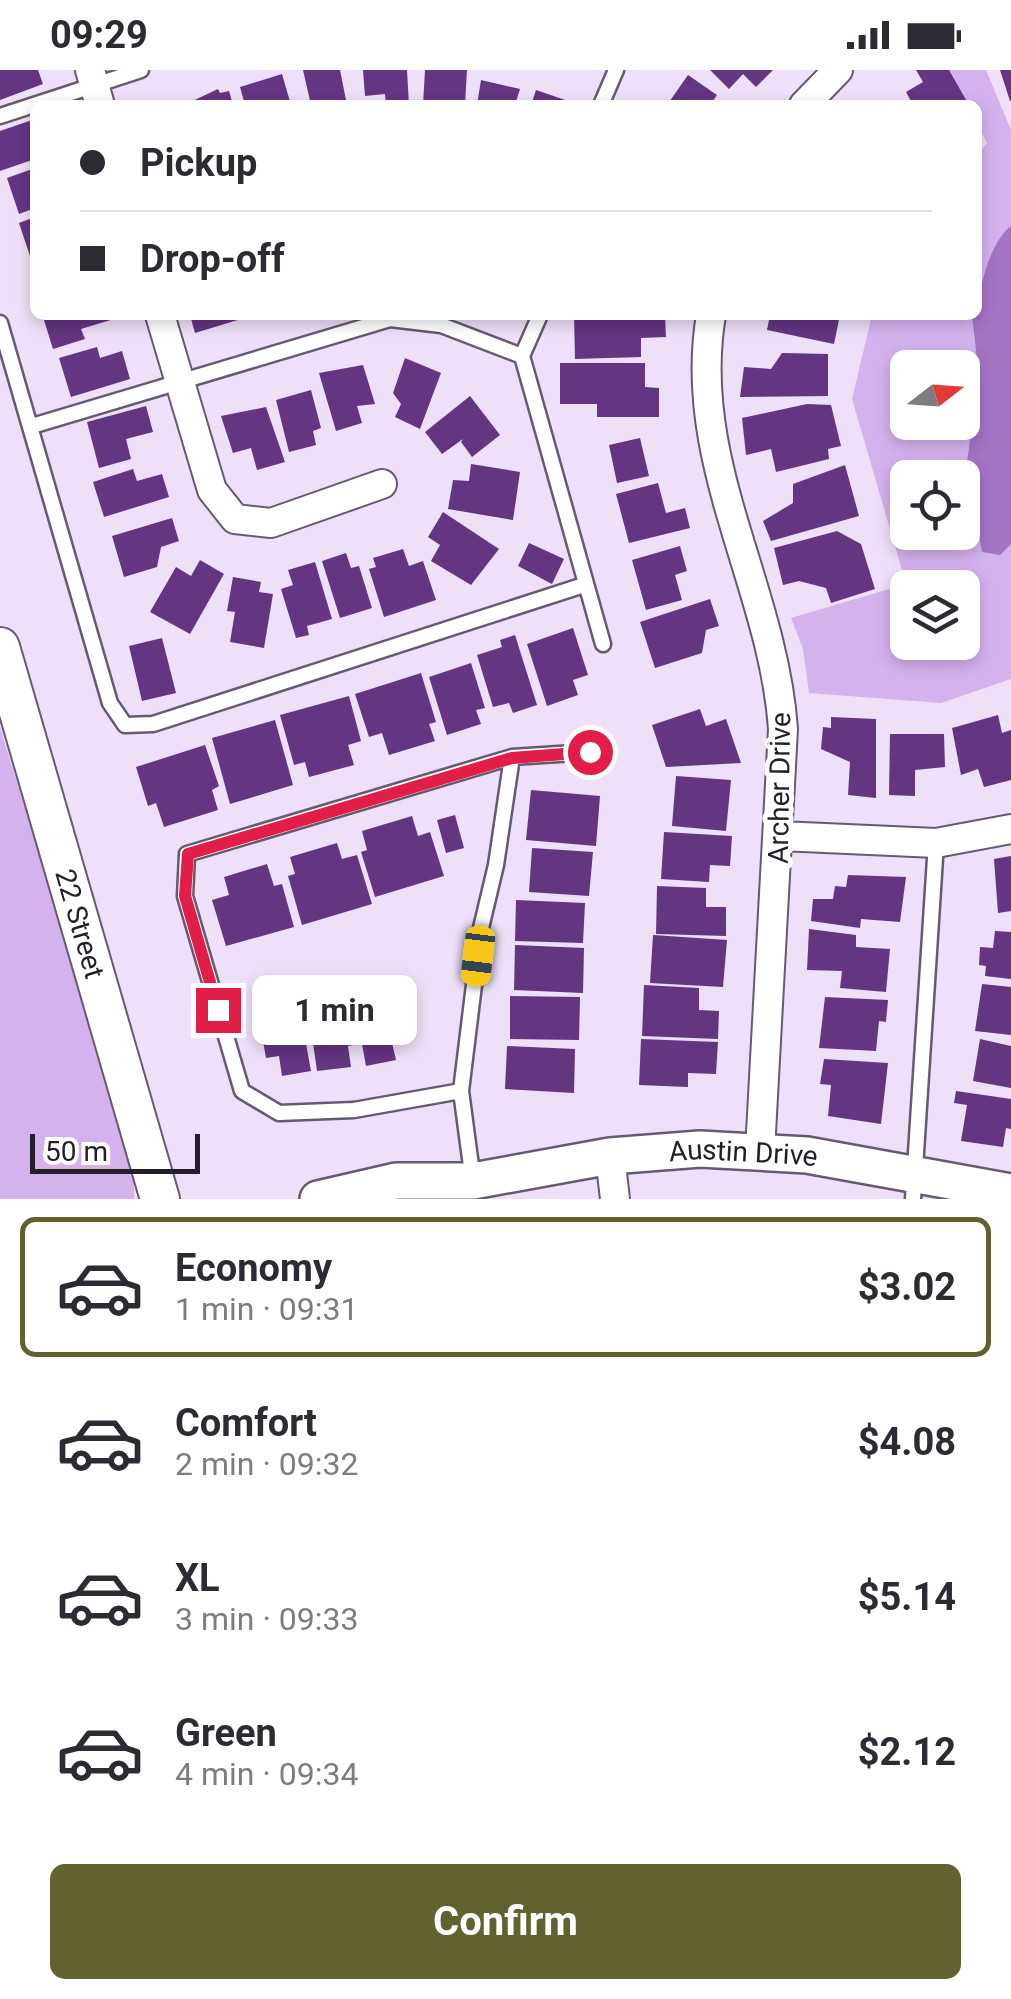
<!DOCTYPE html>
<meta charset="utf-8">
<style>
:root{--surface:#fff;--page:#f2f2f3;--text:#2b2b33;--muted:#7c7c81;--line:#e1e1e2;--accent:#61622f}
body{margin:0;font-family:Roboto,sans-serif;background:var(--page);color:var(--text);height:100vh;display:flex;flex-direction:column;font-size:38px;white-space:nowrap}
*{box-sizing:border-box;margin:0}
p{font-size:32px;color:var(--muted)}
.icon{flex:none;width:55px;height:55px;fill:none;stroke:currentColor;stroke-width:2;stroke-linecap:round;stroke-linejoin:round}
.map{position:relative;height:1129px;overflow:hidden}
.details{display:flex;flex-direction:column;background:var(--surface);flex:1}
.details>*{flex:none}
.top-card{position:absolute;left:30px;top:30px;width:952px;height:220px;border-radius:15px;box-shadow:0 5px 15px #0003;display:grid;align-content:center;height:220px;padding:0 50px;background:var(--surface)}
.needle{width:65px;rotate:73deg}
.fabs{position:absolute;left:890px;top:280px;display:grid;gap:20px}
.fabs a{display:grid;place-items:center;width:90px;height:90px;border-radius:15px;background:var(--surface);box-shadow:0 5px 15px #0003;font-size:50px}
.scale{position:absolute;left:30px;bottom:25px;width:170px;box-sizing:border-box;padding-left:10px;border:5px solid #231e27;border-top:0;font-size:28px;line-height:35px;white-space:nowrap;color:#231e27;-webkit-text-stroke:8px #fff;paint-order:stroke}
.end{position:absolute;width:45px;height:45px;margin:-22px;border:12px solid #e11d48;background:#fff;box-shadow:0 0 0 5px #fff}
.from{border-radius:50%}
.bubble{position:absolute;height:70px;border-radius:15px;background:var(--surface);box-shadow:0 5px 15px #0003;font-size:32px;font-weight:700;line-height:70px;text-align:center}
.car{position:absolute;width:30px;height:60px;margin:-30px -15px;border-radius:12px;box-shadow:0 0 8px 2px #0007;background:linear-gradient(#f5c518 24%,#345 0 40%,#f5c518 0 76%,#345 0 86%,#f5c518 0)}
.top-card b{display:flex;align-items:center;gap:35px;height:95px;font-size:38px}
.top-card b+b{border-top:2px solid var(--line)}
.top-card i{width:25px;height:25px;background:var(--text)}
ul{padding:18px 0 0;list-style:none}
li{display:flex;align-items:center;gap:30px;height:140px;margin:0 20px 15px;padding:0 30px;border:5px solid transparent;border-radius:15px}
li div{flex:1}
li b{display:block;font-size:38px}
li em{font-style:normal;font-weight:700}
li.selected{border-color:var(--accent)}
li>.icon{width:90px;height:90px;stroke-width:1.5}
.primary-button{display:flex;gap:20px;margin-top:auto;padding:20px 50px}
.primary-button a{flex:1;height:115px;border-radius:15px;background:var(--accent);color:#fff;font-size:40px;font-weight:700;line-height:115px;text-align:center}
.status{display:flex;justify-content:space-between;align-items:center;height:70px;padding:0 50px;background:var(--surface);direction:ltr}
.status svg{height:28px;fill:currentColor}
.map>svg:first-child{display:block}
.green{fill:#d4b2ee;fill-rule:evenodd}
.water{fill:#a474c5}
.building{fill:#643581}
.lines{fill:none;stroke-linecap:round;stroke-linejoin:round}
.service-casing{stroke:#665a6f;stroke-width:19}
.minor-casing{stroke:#665a6f;stroke-width:32}
.tertiary-casing{stroke:#665a6f;stroke-width:40}
.secondary-casing{stroke:#665a6f;stroke-width:42}
.service{stroke:#fff;stroke-width:14}
.minor{stroke:#fff;stroke-width:28}
.tertiary{stroke:#fff;stroke-width:35}
.secondary{stroke:#fff;stroke-width:38}
.route{stroke:#e11d48;stroke-width:12}
.labels{text-anchor:middle;stroke-width:10;stroke-linejoin:round;paint-order:stroke}
.street-label{font-size:28px;fill:#231e27;stroke:#fff}
</style>
<div class="status"><b>09:29</b><svg viewBox="0 0 49 12"><path d="M0 12V9h3v3zM5 12V6h3v6zM10 12V3h3v9zM15 12V0h3v12zM26 1h20v11H26zM47 4h2v5h-2z"/></svg></div>
<div class="map">
<svg width="1011" height="1129" viewBox="0 0 1011 1129">
<rect width="100%" height="100%" fill="#ede0f8"/>
<path class="green" d="M949,0H986L1011,60V609L941,633L809,623L803,579L791,548L906,514L852,329L872,245H978V84L987,73L978,55V35H967ZM908,298H962V352H908ZM908,408H962V462H908ZM908,518H962V572H908Z
M0,658L134,1088V1129H0Z"/>
<path class="water" d="M1011,156V474L1000,485L982,482L967,392L979,308L972,245H978C978,219 990,172 1011,156Z"/>
<path class="building" d="M0,0H38L43,14L0,30Z
M303,0H340L346,30L338,35H311Z
M363,0H407L409,35H386L385,24L365,26Z
M425,0H467L465,35H423Z
M710,0H773L756,17L743,4L729,19Z
M916,0H949L969,35H913L906,22L923,12Z
M1000,0H1011V31H1010Z
M282,4L291,35H245L240,17Z
M688,5L717,25L710,35H667Z
M481,10L520,19L515,35H477Z
M218,19L220,23L229,21L233,35H184Z
M536,20L571,32V35H531Z
M35,49V89L0,101V61Z
M35,98V138L19,144L7,108Z
M35,147V187L31,189L19,153Z
M190,245H239L241,249L195,263Z
M574,245H665L666,267L641,268V287L575,289Z
M770,245H840L834,274L767,260Z
M124,246L81,259L85,269L53,279L43,247Z
M97,277L100,288L122,281L130,309L71,327L59,288Z
M782,283L828,284V326L740,327L744,297L771,299Z
M405,288L441,303L420,359L395,347L401,334L393,323Z
M560,293H645V317L659,318V347H597V334H560Z
M363,295L375,334L357,336L362,353L336,361L319,303Z
M311,320L321,358L313,361L316,375L289,382L276,330Z
M470,326L500,365L472,387L461,372L463,369L442,384L425,362Z
M807,334L831,335L841,376L828,379L829,389L776,402L771,379L746,385L742,348Z
M146,336L153,362L126,369L131,389L99,398L87,352Z
M266,337L285,392L257,400L251,378L233,383L221,346Z
M640,368L649,406L617,413L609,375Z
M471,394L520,402L513,450L448,439L453,410L469,411Z
M845,395L859,446L771,471L763,451L793,433V414Z
M133,399L137,411L162,404L169,427L104,447L93,412Z
M658,413L666,443L685,438L690,458L629,473L616,424Z
M443,442L499,479L471,515L431,491L440,475L428,467Z
M172,448L179,471L161,477L157,497L124,507L112,466Z
M837,461L861,474L875,519L831,533L826,518L799,511L783,515L774,478Z
M529,473L564,489L552,514L518,496Z
M680,476L687,501L675,505L682,530L646,540L632,490Z
M403,479L409,496L423,491L436,530L384,547L369,499L376,497L373,488Z
M346,483L351,498L359,496L372,538L340,548L322,491Z
M200,490L224,504L190,564L150,542L176,497L191,506Z
M315,492L332,549L307,556L309,565L296,568L281,519L293,515L288,500Z
M233,507L261,512L259,522L273,524L264,578L230,572L235,542L227,541Z
M710,529L719,556L706,560L702,583L655,598L640,552Z
M573,558L588,605L573,610L578,625L547,636L527,574Z
M515,565L537,635L513,643L509,633L493,637L477,585L502,577L500,570Z
M162,568L176,623L142,631L129,576Z
M471,593L485,638L476,640L481,654L447,665L429,607Z
M421,603L436,652L429,654L435,671L389,685L382,663L369,667L355,624Z
M349,626L361,671L348,675L354,695L309,707L305,692L294,695L280,645Z
M700,639L706,656L726,649L741,693L666,697L652,655Z
M998,645L1002,663L1011,660V710L984,717L978,699L961,705L952,658Z
M831,647L876,649V728L848,725L850,692L821,679L823,657L831,658Z
M275,650L293,715L230,734L212,668Z
M890,664H944L945,697L915,700V726L889,725Z
M205,675L219,716L212,720L218,740L164,757L156,733L148,736L136,697Z
M676,706L731,710L726,761L672,756Z
M531,720L600,726L596,776L526,770Z
M455,745L464,778L446,783L437,750Z
M412,746L418,766L430,762L444,806L375,827L361,782L367,780L362,761Z
M664,762L732,766L730,796L710,795L709,812L661,809Z
M337,773L342,789L357,785L372,834L302,855L288,806L295,804L290,787Z
M532,778L593,782L589,826L529,822Z
M1011,786V841L998,843L994,789Z
M267,794L274,816L282,814L294,857L226,876L212,830L229,825L224,807Z
M848,805L906,807L900,852L861,849L860,858L811,851L813,829H833L835,816L846,817Z
M657,816L706,818V837H726V866L656,864Z
M516,830L585,833L583,873L515,871Z
M809,859L856,865V877L890,879L886,922L840,918L842,901L807,900Z
M995,861L1011,862V909L985,906L986,896L979,895L980,877L993,878Z
M653,865L727,870L723,917L650,913Z
M515,875L584,878L583,923L514,920Z
M390,914L392,926L404,924L413,969L392,973L396,990L366,996L360,963L368,962L361,926L371,924L370,918Z
M982,914L1011,917V965L975,961Z
M644,915L699,918V940L719,941L718,969L642,966Z
M333,919L335,929L352,926L359,974L348,976L351,997L317,1001L307,930L317,929L316,922Z
M510,926L580,927L579,970L510,969Z
M825,927L888,930L886,952L879,951L876,981L819,978Z
M299,935L311,1001L282,1006L279,986L266,988L258,942Z
M641,969L718,972L716,1004L688,1003V1017L639,1015Z
M980,969L1011,976V1018L973,1011Z
M507,976L575,979L574,1023L505,1019Z
M824,989L888,993L881,1054L828,1046L831,1015L820,1014Z
M956,1021L1011,1029V1059L1006,1058L1003,1077L961,1071L967,1035L954,1033Z"/>
<g class="lines">
<g class="service-casing">
<path id="service" d="M601,35L616,0
M0,46L141,0
M540,245L522,286L603,574
M0,253L110,633L125,655L153,654L584,515
M32,356L390,249L441,255L522,286
M461,1021L354,1040L279,1043L242,1021L185,826L187,784L512,687L590,682
M473,1111L461,1021L481,858L496,795L512,687
M913,1129L936,773"/>
</g>
<g class="minor-casing">
<path id="minor" d="M90,0L100,35
M804,35L838,0
M160,245L212,420L235,449L271,453L382,414
M711,245C686,392 773,516 783,659L760,1081
M780,766L936,773L1011,759
M610,1086L615,1129"/>
</g>
<g class="tertiary-casing">
<g id="tertiary">
<path id="s1" d="M318,1129L396,1111H473L610,1086L700,1079L807,1085L1011,1122"/>
</g>
</g>
<g class="secondary-casing">
<g id="secondary">
<path id="s2" d="M0,577L160,1129"/>
</g>
</g>
<use href="#service" class="service"/>
<use href="#minor" class="minor"/>
<use href="#tertiary" class="tertiary"/>
<use href="#secondary" class="secondary"/>
</g>
<g class="lines">
<path class="route" d="M218,940L185,826L188,784L512,688L590,682"/>
</g>
<g class="labels">
<g class="street-label">
<text transform="translate(779 718) rotate(-89)" y="10">Archer Drive</text>
<text dy="10" stroke="none"><textPath href="#s2" startOffset="288">22 Street</textPath></text>
<text dy="10" stroke="none"><textPath href="#s1" startOffset="430">Austin Drive</textPath></text>
</g>
</g>
</svg>
<div class="fabs">
<a><svg class="needle" viewBox="-14 -14 28 28"><path d="M0-13l5 13h-10z" fill="#e53935"/><path d="M0 13l5-13h-10z" fill="#7c7c81"/></svg></a>
<a><svg class="icon" aria-label="locate" viewBox="0 0 24 24"><circle cx="12" cy="12" r="6"/><path d="M12 2v4M12 18v4M2 12h4M18 12h4"/></svg></a>
<a><svg class="icon" aria-label="layers" viewBox="0 0 24 24"><path d="M12 4l9 5-9 5-9-5zM3 14l9 5 9-5"/></svg></a>
</div>
<div class="scale">50 m</div>
<i class="end from" style="left:590px;top:682px"></i>
<i class="end" style="left:218px;top:940px"></i>
<div class="bubble" style="left:252px;top:905px;width:165px">1 min</div>
<i class="car" style="left:478px;top:886px;rotate:187deg"></i>
<div class="top-card">
<b><i class="from"></i>Pickup</b>
<b><i></i>Drop-off</b>
</div>
</div>
<section class="details">
<ul>
<li class="selected"><svg class="icon" aria-label="car" viewBox="0 0 24 24"><path d="M5 17H2v-5l4-1 3-4h7l3 4 3 1v5h-3M9 17h6M6 11h13"/><circle cx="7" cy="17" r="2"/><circle cx="17" cy="17" r="2"/></svg><div><b>Economy</b><p>1 min · 09:31</p></div><em>$3.02</em></li>
<li><svg class="icon" aria-label="car" viewBox="0 0 24 24"><path d="M5 17H2v-5l4-1 3-4h7l3 4 3 1v5h-3M9 17h6M6 11h13"/><circle cx="7" cy="17" r="2"/><circle cx="17" cy="17" r="2"/></svg><div><b>Comfort</b><p>2 min · 09:32</p></div><em>$4.08</em></li>
<li><svg class="icon" aria-label="car" viewBox="0 0 24 24"><path d="M5 17H2v-5l4-1 3-4h7l3 4 3 1v5h-3M9 17h6M6 11h13"/><circle cx="7" cy="17" r="2"/><circle cx="17" cy="17" r="2"/></svg><div><b>XL</b><p>3 min · 09:33</p></div><em>$5.14</em></li>
<li><svg class="icon" aria-label="car" viewBox="0 0 24 24"><path d="M5 17H2v-5l4-1 3-4h7l3 4 3 1v5h-3M9 17h6M6 11h13"/><circle cx="7" cy="17" r="2"/><circle cx="17" cy="17" r="2"/></svg><div><b>Green</b><p>4 min · 09:34</p></div><em>$2.12</em></li>
</ul>
<div class="primary-button"><a>Confirm</a></div>
</section>
